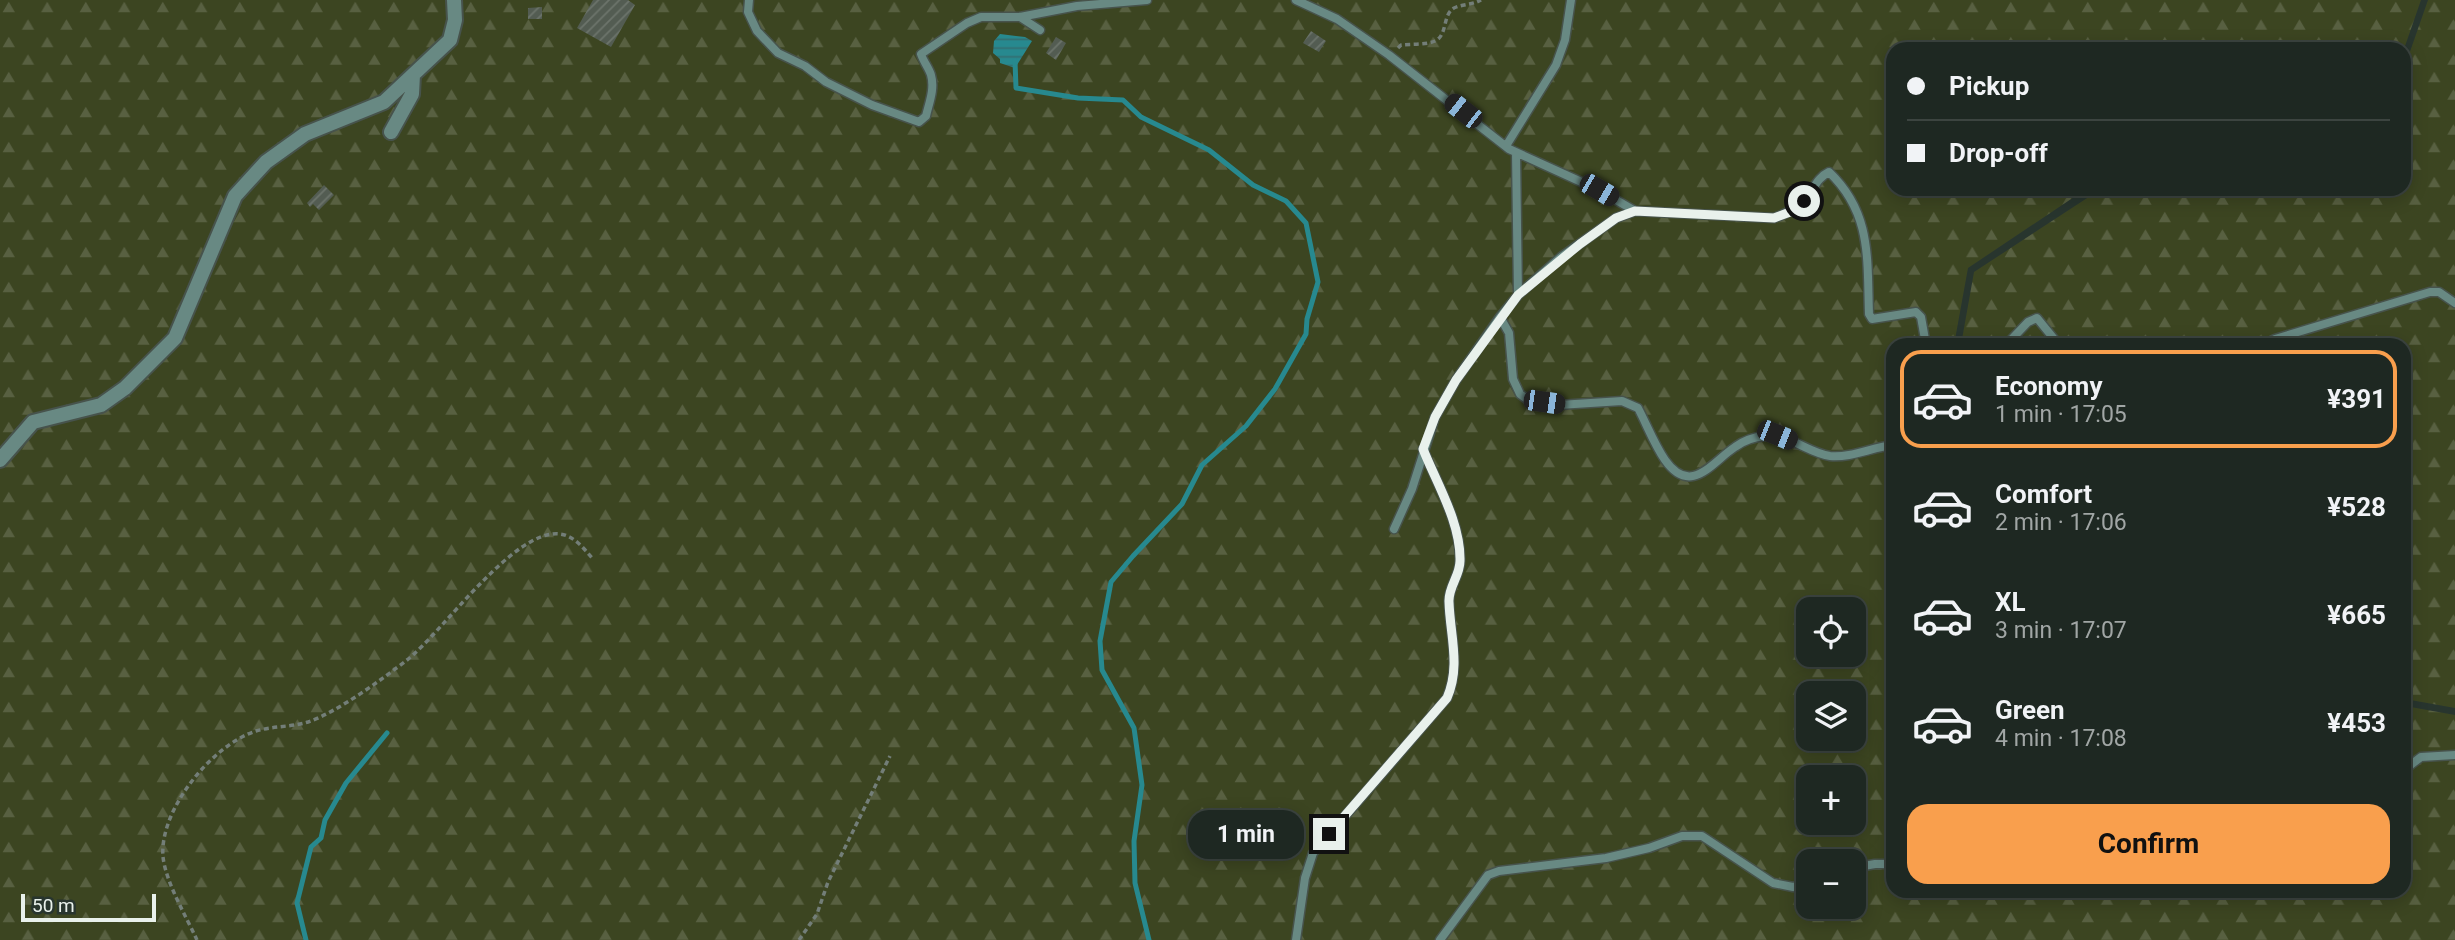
<!DOCTYPE html>
<meta charset="utf-8">
<style>
:root{--surface:#1e2822;--page:#2b342f;--text:#f1f3f6;--muted:#a1a6a5;--line:#3c4440;--accent:#f99f4d}
body{margin:0;font-family:Roboto,sans-serif;background:var(--page);color:var(--text);height:100vh;display:flex;flex-direction:column;font-size:26px;white-space:nowrap}
*{box-sizing:border-box;margin:0}
p{font-size:23px;color:var(--muted)}
.icon{flex:none;width:38px;height:38px;fill:none;stroke:currentColor;stroke-width:2;stroke-linecap:round;stroke-linejoin:round}
.map{position:relative;flex:1;overflow:hidden}
.sheet{position:absolute;left:1886px;top:338px;width:525px;height:560px;display:flex;flex-direction:column;background:var(--surface);border-radius:21px;box-shadow:0 4px 18px #0003,0 0 0 2px var(--line)}
.sheet>*{flex:none}
.banner{position:absolute;left:1886px;top:42px;width:525px;height:154px;border-radius:21px;box-shadow:0 4px 18px #0003,0 0 0 2px var(--line);display:grid;align-content:center;height:154px;padding:0 21px;background:var(--surface)}
.controls{position:absolute;left:1796px;top:597px;display:grid;gap:14px}
.controls a{display:grid;place-items:center;width:70px;height:70px;border-radius:14px;background:var(--surface);box-shadow:0 4px 18px #0003,0 0 0 2px var(--line);font-size:35px}
.scale{position:absolute;left:21px;bottom:18px;width:135px;box-sizing:border-box;padding-left:7px;border:4px solid #e9f1ec;border-top:0;font-size:19px;line-height:24px;white-space:nowrap;color:#e9f1ec;-webkit-text-stroke:5px #28352e;paint-order:stroke}
.end{position:absolute;width:32px;height:32px;margin:-16px;border:9px solid #e9f1ec;background:#111;box-shadow:0 0 0 4px #111}
.from{border-radius:50%}
.bubble{position:absolute;height:49px;border-radius:21px;background:var(--surface);box-shadow:0 4px 18px #0003,0 0 0 2px var(--line);font-size:23px;font-weight:700;line-height:49px;text-align:center}
.car{position:absolute;width:21px;height:42px;margin:-21px -10px;border-radius:9px;box-shadow:0 0 5px 2px #0007;background:linear-gradient(#222 24%,#8ab4d8 0 40%,#222 0 76%,#8ab4d8 0 86%,#222 0)}
.banner b{display:flex;align-items:center;gap:24px;height:66px;font-size:26px}
.banner b+b{border-top:2px solid var(--line)}
.banner i{width:18px;height:18px;background:var(--text)}
ul{padding:12px 0 0;list-style:none}
li{display:flex;align-items:center;gap:21px;height:98px;margin:0 14px 10px;padding:0 7px;border:4px solid transparent;border-radius:21px}
li div{flex:1}
li b{display:block;font-size:26px}
li em{font-style:normal;font-weight:700}
li.selected{border-color:var(--accent)}
li>.icon{width:63px;height:63px;stroke-width:1.5}
.action{display:flex;gap:14px;margin-top:auto;padding:14px 21px}
.action a{flex:1;height:80px;border-radius:21px;background:var(--accent);color:#111;font-size:28px;font-weight:700;line-height:80px;text-align:center}
.map>svg:first-child{display:block}
.forest{fill:url(#forest-firs);fill-rule:evenodd}
.water{fill:url(#water-rules)}
.lines{fill:none;stroke-linecap:round;stroke-linejoin:round}
.stream{stroke:#27898f;stroke-width:5}
.building{fill:url(#building-hatch)}
.service-casing{stroke:#47534c;stroke-width:11}
.minor-casing{stroke:#47534c;stroke-width:18}
.path{stroke:#737e78;stroke-width:3.5;stroke-dasharray:5 3.5;stroke-linecap:butt}
.service{stroke:#688983;stroke-width:8}
.minor{stroke:#688983;stroke-width:14}
.route{stroke:#e9f1ec;stroke-width:9}
</style>
<div class="map">
<svg width="2455" height="940" viewBox="0 0 2455 940">
<defs>
<pattern id="forest-firs" width="22" height="20" patternUnits="userSpaceOnUse" patternTransform="scale(1.75)"><rect width="22" height="20" fill="#3c4521"/><path d="M5 1l3.5 6h-7zM16 11l3.5 6h-7z" fill="#586041"/></pattern>
<pattern id="water-rules" width="6" height="5" patternUnits="userSpaceOnUse" patternTransform="scale(1.75)"><rect width="6" height="5" fill="#27898f"/><path d="M0 2.5h6" fill="none" stroke="#336f72"/></pattern>
<pattern id="building-hatch" width="6" height="6" patternUnits="userSpaceOnUse" patternTransform="scale(1.75)"><rect width="6" height="6" fill="#535c52"/><path d="M-1 1l2-2M0 6l6-6M5 7l2-2" fill="none" stroke="#6c746b"/></pattern>
</defs>
<rect width="100%" height="100%" fill="#28352e"/>
<path class="forest" d="M0,0H2421L2404,49H1894V189H2086L1968,268L1954,345H1894V891H2404L2405,706L2455,715V940H0ZM1808,609H1853V654H1808ZM1808,693H1853V738H1808ZM1808,777H1853V822H1808ZM1808,861H1853V906H1808Z
M2428,0H2455V708L2405,699L2404,345H1961L1974,272L2101,189H2404L2405,66Z"/>
<path class="water" d="M1000,34L1025,37L1032,41L1015,68L1000,63V59L993,53L994,41Z"/>
<g class="lines">
<path class="stream" d="M1015,61L1016,88L1078,98L1123,100L1141,117L1209,150L1253,185L1286,201L1306,223L1318,282L1307,319L1306,334L1275,389L1246,426L1202,465L1182,504L1133,556L1111,582L1100,641L1102,670L1134,728L1142,785L1134,841L1135,883L1149,940
M306,940L297,903L311,847L321,838L325,820L346,783L387,733"/>
</g>
<path class="building" d="M593,0H628L635,5L611,47L577,28Z
M542,7V19H528V8Z
M1311,31L1326,41L1319,52L1303,43Z
M1056,37L1066,43L1056,60L1046,53Z
M324,185L334,195L319,210L313,204L310,207L307,203Z"/>
<g class="lines">
<g class="service-casing">
<path id="service" d="M749,0L748,12L757,31L778,53L805,66L826,82L872,105L919,122L926,116C929,103 935,89 931,75C929,68 923,61 921,54L967,23L981,17H1020L1077,6L1147,0
M1296,0L1337,19L1389,55L1509,149L1599,190L1635,211
M1020,17L1040,30
M1506,146L1556,65L1565,40L1571,0
M1516,153L1518,295
M1500,317L1509,333L1513,379L1520,394L1528,400L1559,405L1622,401L1638,408C1647,425 1654,444 1665,460C1691,497 1712,462 1735,447C1743,441 1754,437 1765,436C1788,433 1808,453 1830,456C1852,458 1872,447 1894,445
M2006,345L2028,322L2037,318L2059,345
M2263,345L2275,339L2430,292H2439L2455,303
M1394,529L1412,489L1435,417L1456,380L1500,317L1518,295L1561,257L1616,218L1635,211L1774,218C1785,214 1795,210 1803,202C1813,192 1816,178 1829,172C1872,213 1867,259 1869,314L1872,319L1916,312L1921,317L1926,345
M2404,770L2421,757L2455,755
M1853,868L1875,864H1894
M1296,940L1305,878L1313,853L1447,698C1461,665 1450,636 1449,602C1448,587 1460,576 1460,561C1461,523 1437,484 1423,449
M1440,940L1488,875L1499,871L1606,858L1649,848L1682,836H1702L1773,883L1793,887L1808,884"/>
</g>
<g class="minor-casing">
<path id="minor" d="M391,132L412,94L413,75
M0,460L33,422L101,405L125,388L175,338L235,196L266,162L305,134L384,102L450,40L455,20L454,0"/>
</g>
<path class="path" d="M1398,48L1401,45C1411,44 1426,45 1435,41C1448,35 1442,15 1454,8C1463,4 1472,5 1481,0
M197,940C186,916 166,883 163,857C159,810 212,745 256,731C273,726 292,727 308,722C339,711 381,680 407,660C442,633 514,528 560,534C575,536 584,549 593,559
M799,940L817,914L828,882L890,756"/>
<use href="#service" class="service"/>
<use href="#minor" class="minor"/>
</g>
<g class="lines">
<path class="route" d="M1329,834L1447,698C1461,666 1450,635 1449,602C1448,587 1460,576 1460,561C1461,523 1437,484 1423,449L1435,417L1456,380L1518,295L1580,244L1616,218L1635,211L1774,218L1790,212L1804,201"/>
</g>
</svg>
<div class="controls">
<a><svg class="icon" aria-label="locate" viewBox="0 0 24 24"><circle cx="12" cy="12" r="6"/><path d="M12 2v4M12 18v4M2 12h4M18 12h4"/></svg></a>
<a><svg class="icon" aria-label="layers" viewBox="0 0 24 24"><path d="M12 4l9 5-9 5-9-5zM3 14l9 5 9-5"/></svg></a>
<a>+</a>
<a>−</a>
</div>
<div class="scale">50 m</div>
<i class="end from" style="left:1804px;top:201px"></i>
<i class="end" style="left:1329px;top:834px"></i>
<div class="bubble" style="left:1188px;top:810px;width:116px">1 min</div>
<i class="car" style="left:1463px;top:111px;rotate:308deg"></i>
<i class="car" style="left:1599px;top:190px;rotate:120deg"></i>
<i class="car" style="left:1544px;top:402px;rotate:98deg"></i>
<i class="car" style="left:1777px;top:435px;rotate:112deg"></i>
<div class="banner">
<b><i class="from"></i>Pickup</b>
<b><i></i>Drop-off</b>
</div>
<section class="sheet">
<ul>
<li class="selected"><svg class="icon" aria-label="car" viewBox="0 0 24 24"><path d="M5 17H2v-5l4-1 3-4h7l3 4 3 1v5h-3M9 17h6M6 11h13"/><circle cx="7" cy="17" r="2"/><circle cx="17" cy="17" r="2"/></svg><div><b>Economy</b><p>1 min · 17:05</p></div><em>¥391</em></li>
<li><svg class="icon" aria-label="car" viewBox="0 0 24 24"><path d="M5 17H2v-5l4-1 3-4h7l3 4 3 1v5h-3M9 17h6M6 11h13"/><circle cx="7" cy="17" r="2"/><circle cx="17" cy="17" r="2"/></svg><div><b>Comfort</b><p>2 min · 17:06</p></div><em>¥528</em></li>
<li><svg class="icon" aria-label="car" viewBox="0 0 24 24"><path d="M5 17H2v-5l4-1 3-4h7l3 4 3 1v5h-3M9 17h6M6 11h13"/><circle cx="7" cy="17" r="2"/><circle cx="17" cy="17" r="2"/></svg><div><b>XL</b><p>3 min · 17:07</p></div><em>¥665</em></li>
<li><svg class="icon" aria-label="car" viewBox="0 0 24 24"><path d="M5 17H2v-5l4-1 3-4h7l3 4 3 1v5h-3M9 17h6M6 11h13"/><circle cx="7" cy="17" r="2"/><circle cx="17" cy="17" r="2"/></svg><div><b>Green</b><p>4 min · 17:08</p></div><em>¥453</em></li>
</ul>
<div class="action"><a>Confirm</a></div>
</section>
</div>
